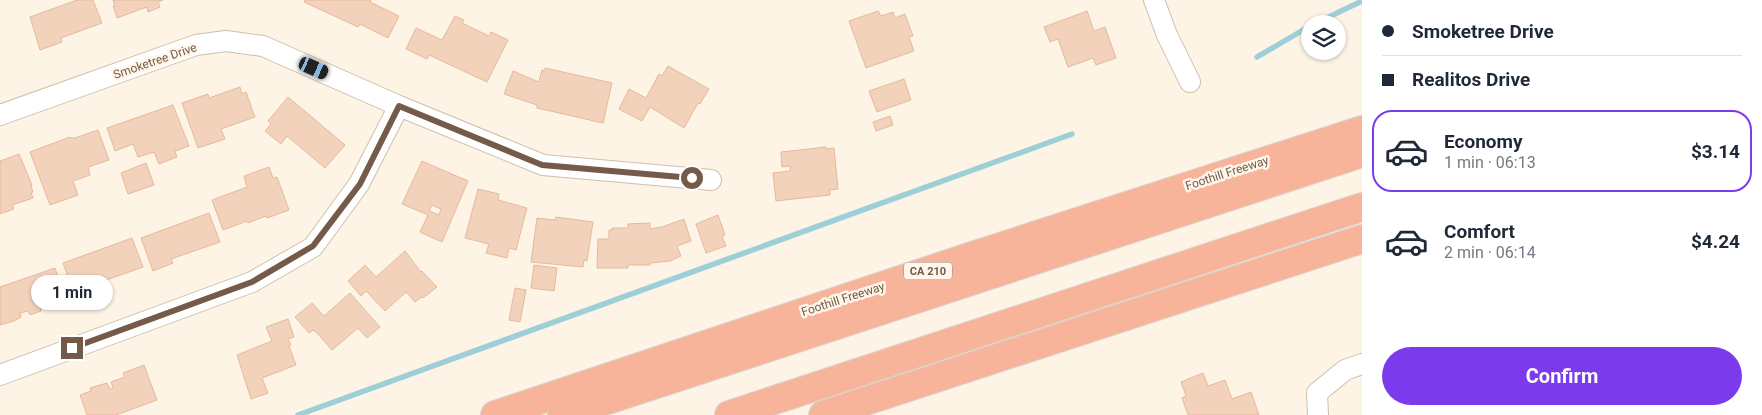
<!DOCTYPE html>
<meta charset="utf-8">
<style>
:root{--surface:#fff;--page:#f2f2f3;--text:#1f2937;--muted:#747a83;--line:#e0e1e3;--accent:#7c3aed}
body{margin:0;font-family:Roboto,sans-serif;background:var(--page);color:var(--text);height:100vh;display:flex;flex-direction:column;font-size:19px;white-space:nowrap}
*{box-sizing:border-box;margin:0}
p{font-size:16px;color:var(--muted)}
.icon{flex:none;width:28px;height:28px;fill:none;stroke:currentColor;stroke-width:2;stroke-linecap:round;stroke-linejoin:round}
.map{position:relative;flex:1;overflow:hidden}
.side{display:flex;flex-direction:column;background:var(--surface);width:400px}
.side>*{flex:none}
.hud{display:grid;align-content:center;height:110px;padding:0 20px;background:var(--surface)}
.buttons{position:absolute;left:1301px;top:15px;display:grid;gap:10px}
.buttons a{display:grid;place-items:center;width:45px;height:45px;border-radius:50%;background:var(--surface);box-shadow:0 1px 4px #0004;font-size:25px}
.end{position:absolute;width:22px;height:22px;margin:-11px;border:6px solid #765a49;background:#fff;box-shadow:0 0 0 2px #fff}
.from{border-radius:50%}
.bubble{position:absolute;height:35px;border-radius:18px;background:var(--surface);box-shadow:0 1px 4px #0004;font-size:16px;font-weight:700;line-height:35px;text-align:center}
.car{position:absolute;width:15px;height:30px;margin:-15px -8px;border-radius:6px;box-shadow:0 0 4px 1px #0007;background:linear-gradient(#222 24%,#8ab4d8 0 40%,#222 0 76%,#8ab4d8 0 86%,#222 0)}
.hud b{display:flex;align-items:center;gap:18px;height:48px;font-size:19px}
.hud b+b{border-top:1px solid var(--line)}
.hud i{width:12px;height:12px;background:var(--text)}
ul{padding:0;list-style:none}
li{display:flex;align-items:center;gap:15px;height:82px;margin:0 10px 8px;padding:0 10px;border:2px solid transparent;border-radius:20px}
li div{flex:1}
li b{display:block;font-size:19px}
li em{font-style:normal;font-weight:700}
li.selected{border-color:var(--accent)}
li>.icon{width:45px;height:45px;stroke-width:1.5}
.primary-button{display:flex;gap:10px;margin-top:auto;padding:10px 20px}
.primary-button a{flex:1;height:58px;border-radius:30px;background:var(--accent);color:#fff;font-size:20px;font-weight:700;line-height:58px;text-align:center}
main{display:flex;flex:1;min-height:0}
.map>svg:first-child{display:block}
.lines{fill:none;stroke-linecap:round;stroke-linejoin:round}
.stream{stroke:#9ecfd9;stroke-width:5.5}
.building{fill:#f3d2bc;stroke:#e6b99b;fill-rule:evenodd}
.street-casing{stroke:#d1bead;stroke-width:22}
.highway-casing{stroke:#dbd4d0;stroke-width:30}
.street{stroke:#fff;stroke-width:20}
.highway{stroke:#f8b49a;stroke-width:28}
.route{stroke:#765a49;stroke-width:6}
.labels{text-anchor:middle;stroke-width:5;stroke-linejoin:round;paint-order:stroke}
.shield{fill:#fff7eb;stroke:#9f897a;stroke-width:1}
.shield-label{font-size:11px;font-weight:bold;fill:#765a49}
.street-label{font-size:12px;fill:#765a49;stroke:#fff7eb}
</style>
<main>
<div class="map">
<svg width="1362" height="415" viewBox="0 0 1362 415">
<rect width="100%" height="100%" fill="#fdf4e5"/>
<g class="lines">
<path class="stream" d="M1314,24L1362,1
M1257,57L1310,26
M298,415L1072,134"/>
</g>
<path class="building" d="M77,0H93L102,23L61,38L62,42L40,50L30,17Z
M113,0H163L158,2L160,7L148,12L147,7L117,18L113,6H115Z
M305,0H371L370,2L399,16L388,38L360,24L358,27L304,2Z
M878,11L881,16L893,12L895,18L905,14L913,36L909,37L914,51L866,68L849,21Z
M1087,11L1094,31L1105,27L1116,58L1096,65L1093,58L1068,67L1058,39L1050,42L1044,27Z
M455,16L464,20L462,23L489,36L491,32L508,40L487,82L429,55L427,59L406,49L416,28L442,40Z
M668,66L709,89L700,104L698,103L684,128L650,107L642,121L619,109L629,89L646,98L659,74L662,76Z
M545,68L612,83L603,123L537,108V105L504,94L513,71L539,82L542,70L545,71Z
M904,79L911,100L877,112L869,91Z
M240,87L242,94L246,92L255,117L221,129L225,139L198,148L182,103L208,94L209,98Z
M288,97L345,145L325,168L287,136L281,144L265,131L271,124L268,121Z
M173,105L189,146L175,151L177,157L159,164L154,152L138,157L133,144L115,151L107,128Z
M890,116L893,125L876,131L873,122Z
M98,130L109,160L88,167L90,175L73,181L78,195L50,205L30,152L70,137L71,138H75Z
M826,147V149L834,148L838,189L830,190V195L776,201L773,173L790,171V166L782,167L781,152Z
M19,154L32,185L31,186L33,192L31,193L33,198L12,205L14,209L0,214V161Z
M422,161L468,181L442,242L420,232L428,215L402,204ZM432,205L441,209L439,215L429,211Z
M146,163L154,185L128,194L121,173Z
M269,167L273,178L277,177L289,210L267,218L266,216L248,223L247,221L223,230L212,200L247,187L244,176Z
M478,189L499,194L498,200L527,208L516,250L509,248L507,258L486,253L489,244L465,238Z
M209,213L220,242L171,259L173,263L153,271L141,238Z
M718,215L725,235L722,236L726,246L706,253L696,224Z
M556,217L593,222L587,261L584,260L583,267L531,262L537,218L555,220Z
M684,219L691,241L677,246L681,256L670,261L650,263V265H628V268H597L598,239H609V230H612V228H628V224L650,223V229L662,227Z
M132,238L143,267L95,284L97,288L75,296L63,263Z
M405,251L421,272L422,271L437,287L423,298L422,297L415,302L406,292L385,311L366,291L361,296L348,281L365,265L376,277Z
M534,265L557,268L554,291L531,288Z
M55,268L60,283L63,282L68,297L40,306L41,311L30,315L28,311L20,313L21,317L14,321L0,325V287Z
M515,288L526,290L520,322L509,320Z
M350,293L380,327L367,338L358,328L332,350L317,333L313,330L309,333L295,317L312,303L324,316Z
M288,319L294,337L288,339L291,345L289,346L296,365L262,378L268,393L251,399L237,355L272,341L266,327Z
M144,365L157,400L116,415H87L80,395L91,391L90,388L107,383L110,389L113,388L111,382L125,377L123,373Z
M1203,373L1208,386L1225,380L1232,399L1251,392L1259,415H1188L1182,398L1186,396L1181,382Z"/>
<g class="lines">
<g class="street-casing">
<path id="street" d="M1154,0L1167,35L1190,82
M0,115L196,45L226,41L263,46L399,106L543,165L711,180
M0,375L252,282L313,247L359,184L399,106
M1318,415L1317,393L1345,370L1362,364"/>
</g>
<g class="highway-casing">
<path id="highway" d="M495,415L969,257L1362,130
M562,415L1362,153
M729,415L1362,207
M823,415L1362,239"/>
</g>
<use href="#street" class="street"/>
<use href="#highway" class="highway"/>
</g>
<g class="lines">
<path class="route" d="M72,348L252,282L313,246L360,184L399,106L542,165L692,178"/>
</g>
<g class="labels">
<rect class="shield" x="904" y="262.5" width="48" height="17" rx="4"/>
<g class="shield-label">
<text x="928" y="275">CA 210</text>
</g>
<g class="street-label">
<text transform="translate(155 61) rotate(-19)" y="4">Smoketree Drive</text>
<text transform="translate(1227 173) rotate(-18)" y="4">Foothill Freeway</text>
<text transform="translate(843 299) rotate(-18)" y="4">Foothill Freeway</text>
</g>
</g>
</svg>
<div class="buttons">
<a><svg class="icon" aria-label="layers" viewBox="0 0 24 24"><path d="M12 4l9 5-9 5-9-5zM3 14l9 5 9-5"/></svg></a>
</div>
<i class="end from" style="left:692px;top:178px"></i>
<i class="end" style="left:72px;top:348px"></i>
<div class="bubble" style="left:31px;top:275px;width:82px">1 min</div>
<i class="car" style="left:314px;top:68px;rotate:114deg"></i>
</div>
<section class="side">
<div class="hud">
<b><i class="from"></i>Smoketree Drive</b>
<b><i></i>Realitos Drive</b>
</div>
<ul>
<li class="selected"><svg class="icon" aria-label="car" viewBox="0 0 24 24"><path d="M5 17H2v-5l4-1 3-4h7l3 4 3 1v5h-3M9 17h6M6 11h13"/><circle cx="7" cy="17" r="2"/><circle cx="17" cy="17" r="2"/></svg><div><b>Economy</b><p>1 min · 06:13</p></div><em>$3.14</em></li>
<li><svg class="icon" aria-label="car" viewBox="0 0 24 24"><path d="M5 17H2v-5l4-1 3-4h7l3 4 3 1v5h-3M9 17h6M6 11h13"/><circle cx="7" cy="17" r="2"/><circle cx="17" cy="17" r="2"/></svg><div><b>Comfort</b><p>2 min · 06:14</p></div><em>$4.24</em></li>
</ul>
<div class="primary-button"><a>Confirm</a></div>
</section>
</main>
